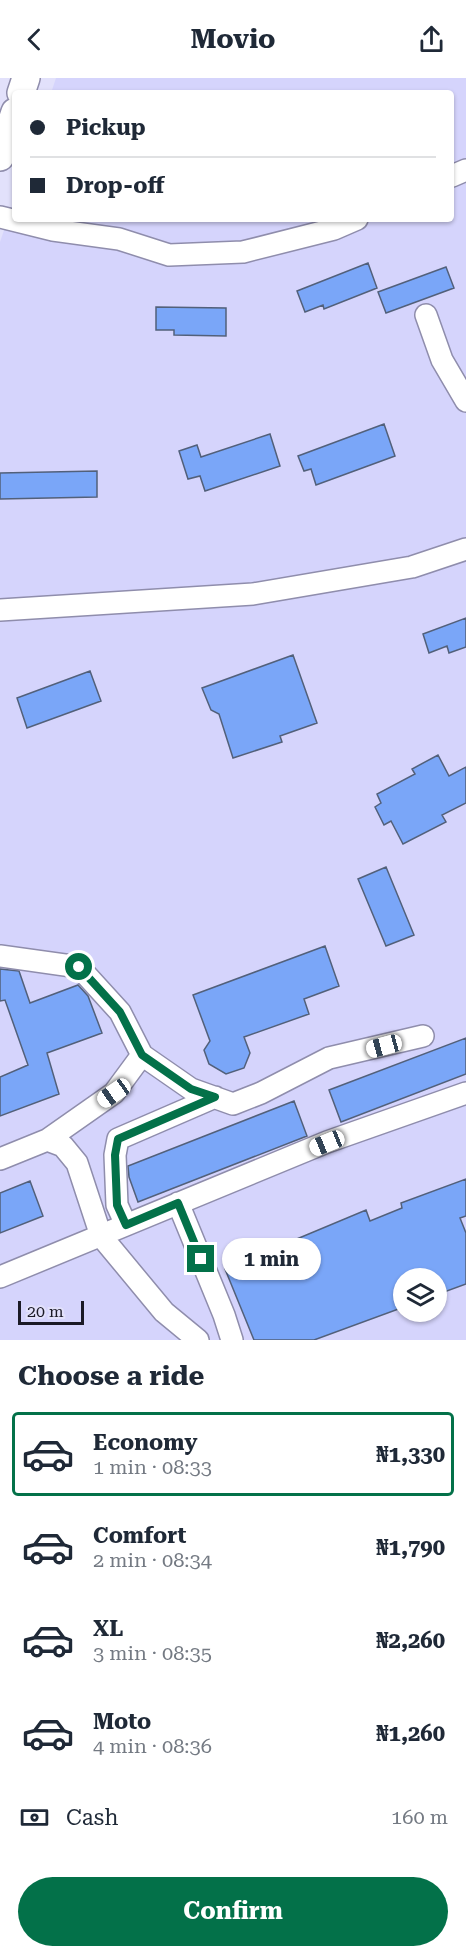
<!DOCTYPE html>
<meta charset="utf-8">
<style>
:root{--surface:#fff;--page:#f6f6f7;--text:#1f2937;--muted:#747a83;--line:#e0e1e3;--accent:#037149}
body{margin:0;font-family:"Roboto Serif",serif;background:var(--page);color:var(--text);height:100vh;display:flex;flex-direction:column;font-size:22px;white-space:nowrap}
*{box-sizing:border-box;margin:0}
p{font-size:20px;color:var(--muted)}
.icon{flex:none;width:33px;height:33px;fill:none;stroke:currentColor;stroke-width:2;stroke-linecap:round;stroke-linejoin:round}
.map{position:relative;height:1262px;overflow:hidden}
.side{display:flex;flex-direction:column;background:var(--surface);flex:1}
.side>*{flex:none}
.top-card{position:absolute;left:12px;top:12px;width:442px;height:132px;border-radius:6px;box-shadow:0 2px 4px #0004;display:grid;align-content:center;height:132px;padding:0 18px;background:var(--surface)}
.controls{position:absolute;left:393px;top:1190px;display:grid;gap:12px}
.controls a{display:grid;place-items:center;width:54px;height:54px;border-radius:50%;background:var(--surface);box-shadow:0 2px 4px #0004;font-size:30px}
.scale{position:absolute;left:18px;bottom:15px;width:66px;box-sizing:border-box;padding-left:6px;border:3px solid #1b1a26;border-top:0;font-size:16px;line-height:21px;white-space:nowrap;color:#1b1a26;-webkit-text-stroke:4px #e2e1fb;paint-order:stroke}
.end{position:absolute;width:27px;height:27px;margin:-14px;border:8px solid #037149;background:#fff;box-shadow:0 0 0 3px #fff}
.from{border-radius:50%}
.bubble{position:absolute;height:42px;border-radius:21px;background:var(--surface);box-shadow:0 2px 4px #0004;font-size:20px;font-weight:700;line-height:42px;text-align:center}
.car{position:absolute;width:18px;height:36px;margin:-18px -9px;border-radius:8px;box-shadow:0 0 4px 2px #0007;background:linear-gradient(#fff 24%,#345 0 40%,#fff 0 76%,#345 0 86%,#fff 0)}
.top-card b{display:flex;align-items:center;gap:21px;height:57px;font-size:22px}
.top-card b+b{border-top:2px solid var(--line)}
.top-card i{width:15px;height:15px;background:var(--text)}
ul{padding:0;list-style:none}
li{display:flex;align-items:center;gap:18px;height:84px;margin:0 12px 9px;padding:0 6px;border:3px solid transparent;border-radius:6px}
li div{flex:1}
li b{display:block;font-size:22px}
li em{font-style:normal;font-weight:700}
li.selected{border-color:var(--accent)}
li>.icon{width:54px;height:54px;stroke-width:1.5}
h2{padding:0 18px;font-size:27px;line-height:72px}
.pay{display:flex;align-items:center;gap:15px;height:66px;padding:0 18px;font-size:22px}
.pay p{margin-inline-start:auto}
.action{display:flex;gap:12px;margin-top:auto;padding:12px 18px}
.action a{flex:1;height:69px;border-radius:36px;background:var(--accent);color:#fff;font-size:24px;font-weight:700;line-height:69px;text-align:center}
header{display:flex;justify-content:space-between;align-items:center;height:78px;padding:0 18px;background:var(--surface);font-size:27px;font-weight:700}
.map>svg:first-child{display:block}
.built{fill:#d5d4fc;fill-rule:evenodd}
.building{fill:#7aa6f8;stroke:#52607a;stroke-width:1.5}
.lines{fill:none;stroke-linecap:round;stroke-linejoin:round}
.minor-casing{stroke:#8f8dac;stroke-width:24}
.tertiary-casing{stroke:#8f8dac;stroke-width:30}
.minor{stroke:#fff;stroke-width:21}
.tertiary{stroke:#fff;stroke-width:27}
.route{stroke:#037149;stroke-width:8}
</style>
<header><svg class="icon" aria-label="back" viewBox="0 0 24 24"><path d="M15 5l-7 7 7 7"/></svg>Movio<svg class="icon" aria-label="share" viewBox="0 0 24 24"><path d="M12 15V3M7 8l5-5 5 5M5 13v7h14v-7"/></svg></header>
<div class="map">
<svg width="466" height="1262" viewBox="0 0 466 1262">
<rect width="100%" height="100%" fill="#e2e1fb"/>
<path class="built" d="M56,0H466V1262H0V164L15,120V141H452V15H51ZM404,1200H436V1233H404Z"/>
<path class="building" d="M368,185L377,210L324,231L323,227L305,234L297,213Z
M446,189L454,210L386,235L378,214Z
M156,229L226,230V258L174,257V252H156Z
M384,346L395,378L316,407L311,391L304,393L298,378Z
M270,356L280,388L205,413L200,398L188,401L179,373L197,367L201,379Z
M97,393V419L0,421V395Z
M466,540V569L449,575L447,568L429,575L423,556Z
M293,577L317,645L280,658L282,664L233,680L219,636L211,632L202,610Z
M90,593L101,623L27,650L17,620Z
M438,677L449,698L466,689V725L442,737L446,744L403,766L391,743L384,747L375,729L381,725L377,716L415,696L412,691Z
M386,789L414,857L386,868L358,801Z
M325,868L339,908L304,921L309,936L244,959L250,975L244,990L226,996L209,986L204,972L210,963L193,917Z
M0,891L19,893L30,925L78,907L88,918L102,955L47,975L59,1016L0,1038V999L28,987L5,922L0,923Z
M466,960V996L341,1044L329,1012Z
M294,1023L307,1058L138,1124L129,1099L128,1088Z
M466,1101V1138L460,1140L466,1155V1206L436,1217V1200H404V1229L314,1262H254L225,1191L366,1132L370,1143L402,1130L401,1125Z
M30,1103L43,1138L0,1155V1115Z"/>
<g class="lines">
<g class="minor-casing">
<path id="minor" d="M452,98L466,92
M0,139L53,152L119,161L169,177L243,174L334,151L357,141
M426,237L442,282L466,323
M0,532L253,516L412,489L466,471
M0,878L79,889L120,934L142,977L114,1015L47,1062L0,1081
M142,977L191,1011L233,1026L261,1015L329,980L423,958
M47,1062L63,1068L77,1085L101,1158L164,1234L198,1262
M178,1125L224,1237L232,1262
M126,1147L117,1127L115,1077L118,1061L215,1019
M0,1199L327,1064L466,1015"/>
</g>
<g class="tertiary-casing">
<path id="tertiary" d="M21,15L26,0
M0,79L15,34"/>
</g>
<use href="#minor" class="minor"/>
<use href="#tertiary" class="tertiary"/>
</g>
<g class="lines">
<path class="route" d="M79,889L120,934L142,977L191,1011L215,1019L118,1061L115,1077L117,1127L126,1147L178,1125L201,1181"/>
</g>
</svg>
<div class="controls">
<a><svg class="icon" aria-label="layers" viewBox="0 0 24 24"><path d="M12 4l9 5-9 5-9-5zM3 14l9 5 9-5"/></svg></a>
</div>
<div class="scale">20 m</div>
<i class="end from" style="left:79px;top:889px"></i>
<i class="end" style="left:201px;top:1181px"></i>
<div class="bubble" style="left:222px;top:1160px;width:99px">1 min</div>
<i class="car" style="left:384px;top:968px;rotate:255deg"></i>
<i class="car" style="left:114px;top:1015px;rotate:235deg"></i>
<i class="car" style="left:327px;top:1065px;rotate:248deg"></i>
<div class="top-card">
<b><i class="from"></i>Pickup</b>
<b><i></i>Drop-off</b>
</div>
</div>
<section class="side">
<h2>Choose a ride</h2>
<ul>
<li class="selected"><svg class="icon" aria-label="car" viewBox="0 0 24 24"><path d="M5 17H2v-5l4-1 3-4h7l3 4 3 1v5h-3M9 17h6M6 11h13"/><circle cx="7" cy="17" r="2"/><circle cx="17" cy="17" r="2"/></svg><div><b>Economy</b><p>1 min · 08:33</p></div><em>₦1,330</em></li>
<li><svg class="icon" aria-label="car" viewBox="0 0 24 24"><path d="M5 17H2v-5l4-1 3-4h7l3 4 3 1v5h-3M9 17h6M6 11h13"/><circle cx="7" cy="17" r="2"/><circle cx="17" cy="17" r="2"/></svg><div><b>Comfort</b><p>2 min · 08:34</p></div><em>₦1,790</em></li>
<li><svg class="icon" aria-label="car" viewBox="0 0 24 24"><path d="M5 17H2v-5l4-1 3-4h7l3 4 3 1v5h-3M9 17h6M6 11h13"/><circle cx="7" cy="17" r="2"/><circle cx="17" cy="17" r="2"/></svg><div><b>XL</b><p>3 min · 08:35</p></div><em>₦2,260</em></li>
<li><svg class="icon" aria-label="car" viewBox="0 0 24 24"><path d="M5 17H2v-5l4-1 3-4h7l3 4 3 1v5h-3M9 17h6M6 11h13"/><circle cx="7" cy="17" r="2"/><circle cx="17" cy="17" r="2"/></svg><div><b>Moto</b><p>4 min · 08:36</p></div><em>₦1,260</em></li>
</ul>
<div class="pay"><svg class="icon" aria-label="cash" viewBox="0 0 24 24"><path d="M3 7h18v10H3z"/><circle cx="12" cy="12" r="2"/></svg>Cash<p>160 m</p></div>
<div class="action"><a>Confirm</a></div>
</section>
